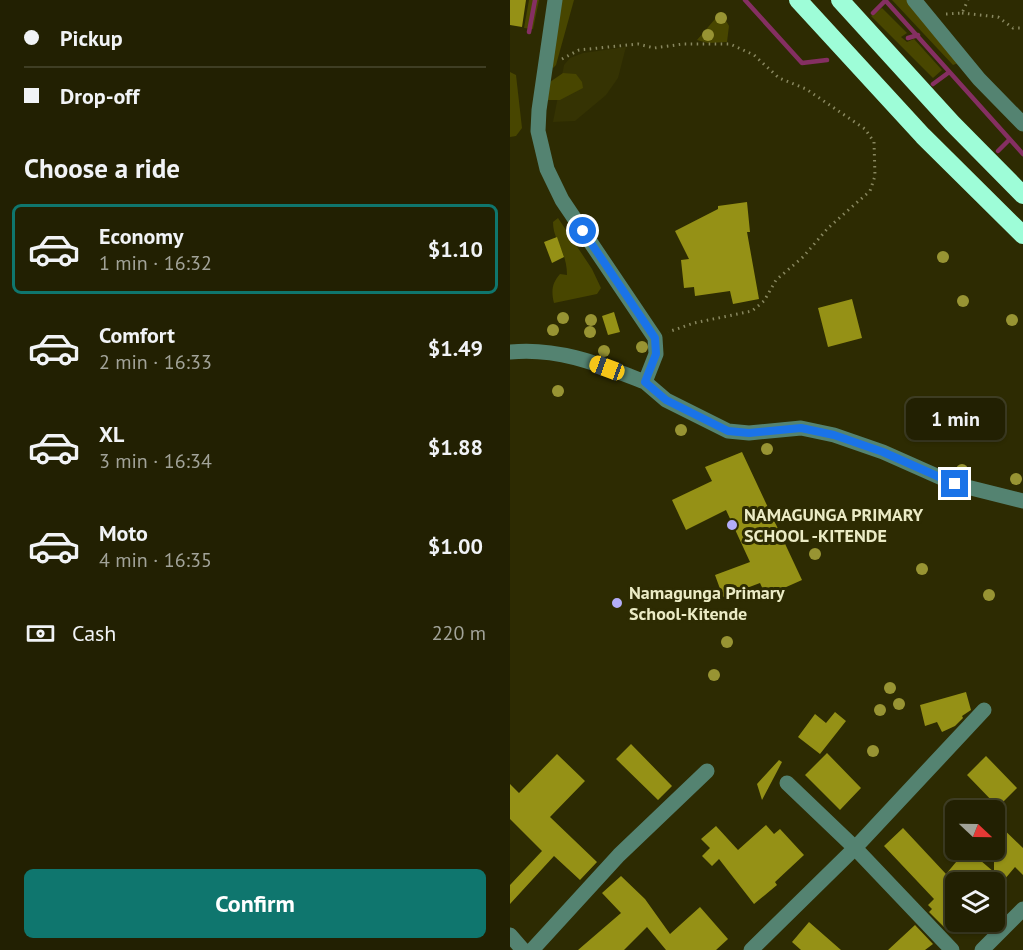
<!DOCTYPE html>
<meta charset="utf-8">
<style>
:root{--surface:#222002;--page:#2a280c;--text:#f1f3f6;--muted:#a2a399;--line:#3f3e24;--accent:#0f766e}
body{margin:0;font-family:"PT Sans",sans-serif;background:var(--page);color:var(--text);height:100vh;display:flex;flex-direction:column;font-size:22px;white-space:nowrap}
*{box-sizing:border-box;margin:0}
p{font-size:20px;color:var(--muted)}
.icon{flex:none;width:33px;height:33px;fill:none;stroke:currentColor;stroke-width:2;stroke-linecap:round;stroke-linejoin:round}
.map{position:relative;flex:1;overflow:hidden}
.side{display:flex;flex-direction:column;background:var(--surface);width:510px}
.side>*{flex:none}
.guide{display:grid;align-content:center;height:132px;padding:0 24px;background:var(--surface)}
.needle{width:39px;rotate:112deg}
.tools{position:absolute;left:435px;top:800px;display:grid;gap:12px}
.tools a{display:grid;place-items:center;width:60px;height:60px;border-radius:9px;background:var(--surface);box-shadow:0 2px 4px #0004,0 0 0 2px var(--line);font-size:30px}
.end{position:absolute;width:27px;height:27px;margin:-14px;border:8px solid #1a73e8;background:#fff;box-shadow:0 0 0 3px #fff}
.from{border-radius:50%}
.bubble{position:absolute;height:42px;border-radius:9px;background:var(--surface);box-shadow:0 2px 4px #0004,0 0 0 2px var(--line);font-size:20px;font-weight:700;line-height:42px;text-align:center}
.car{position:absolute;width:18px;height:36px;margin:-18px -9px;border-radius:8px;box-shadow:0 0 4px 2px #0007;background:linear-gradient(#f5c518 24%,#345 0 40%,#f5c518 0 76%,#345 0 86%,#f5c518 0)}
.guide b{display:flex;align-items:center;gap:21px;height:57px;font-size:22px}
.guide b+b{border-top:2px solid var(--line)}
.guide i{width:15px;height:15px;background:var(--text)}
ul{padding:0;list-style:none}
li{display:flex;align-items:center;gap:18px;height:90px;margin:0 12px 9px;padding:0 12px;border:3px solid transparent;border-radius:9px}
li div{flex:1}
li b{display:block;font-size:22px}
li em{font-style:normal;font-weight:700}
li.selected{border-color:var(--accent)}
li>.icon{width:54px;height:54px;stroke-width:1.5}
h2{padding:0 24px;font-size:27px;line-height:72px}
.pay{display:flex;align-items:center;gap:15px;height:66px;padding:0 24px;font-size:22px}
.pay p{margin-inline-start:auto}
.button{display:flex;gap:12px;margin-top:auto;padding:12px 24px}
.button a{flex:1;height:69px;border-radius:9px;background:var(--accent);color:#fff;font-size:24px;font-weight:700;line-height:69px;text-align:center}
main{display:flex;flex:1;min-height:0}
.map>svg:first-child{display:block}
.built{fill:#353303}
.green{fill:#484600}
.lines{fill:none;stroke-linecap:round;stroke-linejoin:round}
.stream{stroke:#852f62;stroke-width:4.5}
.building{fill:#959116}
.path{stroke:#88875f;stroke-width:3;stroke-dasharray:1.5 4.5;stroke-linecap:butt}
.minor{stroke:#548371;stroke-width:15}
.highway{stroke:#9efdd8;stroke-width:18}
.tree{fill:#989433}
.route{stroke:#1a73e8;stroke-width:8}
.poi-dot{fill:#b3adf9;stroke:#2d2b02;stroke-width:2}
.labels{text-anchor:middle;stroke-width:6;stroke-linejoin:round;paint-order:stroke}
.poi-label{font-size:18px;font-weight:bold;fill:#ebebc5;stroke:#2d2b02;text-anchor:start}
</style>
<main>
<section class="side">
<div class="guide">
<b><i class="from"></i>Pickup</b>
<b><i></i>Drop-off</b>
</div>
<h2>Choose a ride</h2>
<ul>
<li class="selected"><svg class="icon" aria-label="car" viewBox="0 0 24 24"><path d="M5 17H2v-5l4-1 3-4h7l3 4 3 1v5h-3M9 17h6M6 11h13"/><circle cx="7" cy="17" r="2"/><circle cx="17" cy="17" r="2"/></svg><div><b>Economy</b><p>1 min · 16:32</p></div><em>$1.10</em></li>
<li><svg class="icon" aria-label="car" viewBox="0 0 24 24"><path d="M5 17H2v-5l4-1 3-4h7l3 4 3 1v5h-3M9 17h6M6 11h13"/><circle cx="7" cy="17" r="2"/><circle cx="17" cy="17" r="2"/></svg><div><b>Comfort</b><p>2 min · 16:33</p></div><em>$1.49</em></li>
<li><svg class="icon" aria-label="car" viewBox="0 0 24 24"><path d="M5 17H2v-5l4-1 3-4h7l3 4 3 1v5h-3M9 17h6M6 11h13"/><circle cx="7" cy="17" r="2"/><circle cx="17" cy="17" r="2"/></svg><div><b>XL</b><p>3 min · 16:34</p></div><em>$1.88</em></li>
<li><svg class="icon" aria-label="car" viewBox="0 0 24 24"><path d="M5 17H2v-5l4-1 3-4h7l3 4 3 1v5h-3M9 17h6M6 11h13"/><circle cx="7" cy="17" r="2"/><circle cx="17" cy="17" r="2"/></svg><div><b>Moto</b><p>4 min · 16:35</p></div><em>$1.00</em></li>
</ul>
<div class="pay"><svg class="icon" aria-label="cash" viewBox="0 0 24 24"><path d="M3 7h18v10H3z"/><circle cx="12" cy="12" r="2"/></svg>Cash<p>220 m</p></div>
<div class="button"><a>Confirm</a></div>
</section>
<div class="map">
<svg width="513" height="950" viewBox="0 0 513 950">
<rect width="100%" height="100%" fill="#2d2b02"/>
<path class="built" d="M116,47L108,78L96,95L65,121L43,122L54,65L60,58L73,53Z"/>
<path class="green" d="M19,0H29L23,29L14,28Z
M49,0H64L46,65L43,68L40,65Z
M382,0H401L451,62L443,65Z
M372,8L397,33L391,37L397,42L404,39L432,70L423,78L361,16Z
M211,12L219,26L217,42L198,43L187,40Z
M0,72L6,75L12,128L6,136L0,137Z
M53,73L66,74L72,82L73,88L50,100H36L37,84Z
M48,218L82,269L91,288L87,294L44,303C41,291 42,283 50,274L57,275C57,251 43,241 43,222Z"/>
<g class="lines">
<path class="stream" d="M235,0L292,63L317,60
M375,0L513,154
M363,13L376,0
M19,32L25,0
M398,38L408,35
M423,84L438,73
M488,151L499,140"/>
</g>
<path class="building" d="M0,0H16L12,27L0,25Z
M237,202L240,232H237L249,299L223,304L220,291L185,296L184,287L174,288L171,260L179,259L165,231L208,209V206Z
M47,237L54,257L42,263L34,242Z
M342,299L352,338L318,347L308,308Z
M104,312L110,332L98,335L92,316Z
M232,452L292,580L256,596L250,583L213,597L205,575L240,562L216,510L176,530L162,500L202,481L195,467Z
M456,692L461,710L452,716L453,718L445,726L432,732L427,722L415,726L410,705Z
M325,712L336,721L310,754L288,737L305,714L316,723Z
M121,744L162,786L148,800L106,759Z
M317,753L351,788L330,810L295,775Z
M47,754L75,781L40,817L87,862L70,880L44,856L0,904V885L32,851L0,819V784L9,793Z
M476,756L507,788L488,807L457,775Z
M269,760L272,762L252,800L247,784Z
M484,820L513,848V875L505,867L494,880L496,882H492L484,890V882H446V924L438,931L419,912L422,909L418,905L424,899L374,846L393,828L436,874L457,849L484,872Z
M256,825L264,834L270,829L294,855L265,882L267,885L244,904L209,859L202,866L192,856L200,848L191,839L206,826L228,850Z
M111,876L135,899L160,934L190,907L218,939L206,950H156L137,927L114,950H68L111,913L92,893Z
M299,922L331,950H291L282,942Z
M405,925L423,944L415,950H378Z"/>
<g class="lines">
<path class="path" d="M452,13L488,17L503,28H513
M436,14L452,13L458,0
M52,59L69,50L128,44L144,48L173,44H220L244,55L269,78L296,89L355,129L364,142L365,176L360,191L318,228L293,257L266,280L254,301L242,311L184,323L158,332"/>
<path class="minor" d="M404,0L469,79L513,124
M0,352C49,347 91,365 135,382L146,354L145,338L52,200L37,169L28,131L29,110L45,0
M135,382L156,400L218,431L239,433L291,428L324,435L373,452L445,484L513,501
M277,783L345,848L442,950
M0,935L13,950
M22,950L109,855L197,771
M241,950L345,848L474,710
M472,950L513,909"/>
<path class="highway" d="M288,0L413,136L513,235
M330,0L442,123L513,195"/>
</g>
<g class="tree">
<circle cx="211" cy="18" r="6"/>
<circle cx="198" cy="35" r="6"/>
<circle cx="433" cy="257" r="6"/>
<circle cx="453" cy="301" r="6"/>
<circle cx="53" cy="318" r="6"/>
<circle cx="81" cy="320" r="6"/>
<circle cx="502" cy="320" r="6"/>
<circle cx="43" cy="330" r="6"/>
<circle cx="80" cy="332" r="6"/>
<circle cx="132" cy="347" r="6"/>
<circle cx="94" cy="351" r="6"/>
<circle cx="48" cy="391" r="6"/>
<circle cx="171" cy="430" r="6"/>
<circle cx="257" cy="449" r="6"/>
<circle cx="452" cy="470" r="6"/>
<circle cx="506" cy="479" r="6"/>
<circle cx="305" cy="554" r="6"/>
<circle cx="412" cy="569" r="6"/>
<circle cx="479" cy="595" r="6"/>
<circle cx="217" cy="642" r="6"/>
<circle cx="204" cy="675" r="6"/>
<circle cx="380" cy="688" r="6"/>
<circle cx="389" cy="704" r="6"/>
<circle cx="370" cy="710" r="6"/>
<circle cx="363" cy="751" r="6"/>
</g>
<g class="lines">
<path class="route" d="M73,231L145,338L146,354L135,382L156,400L218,431L239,433L291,428L324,435L373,452L445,484"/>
</g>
<g class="poi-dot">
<circle cx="222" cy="525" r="6"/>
<circle cx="107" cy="603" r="6"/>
</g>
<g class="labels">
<g class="poi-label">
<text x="234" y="521">NAMAGUNGA PRIMARY<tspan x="234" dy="21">SCHOOL -KITENDE</tspan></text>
<text x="119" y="599">Namagunga Primary<tspan x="119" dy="21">School-Kitende</tspan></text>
</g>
</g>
</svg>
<div class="tools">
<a><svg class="needle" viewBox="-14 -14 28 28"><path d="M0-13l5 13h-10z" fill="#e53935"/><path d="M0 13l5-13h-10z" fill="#a2a399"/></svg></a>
<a><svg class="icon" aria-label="layers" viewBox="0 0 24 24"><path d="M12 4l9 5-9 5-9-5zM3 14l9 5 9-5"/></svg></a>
</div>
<i class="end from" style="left:73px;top:231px"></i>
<i class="end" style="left:445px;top:484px"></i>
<div class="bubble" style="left:396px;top:398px;width:99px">1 min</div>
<i class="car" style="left:97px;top:368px;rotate:290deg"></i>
</div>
</main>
